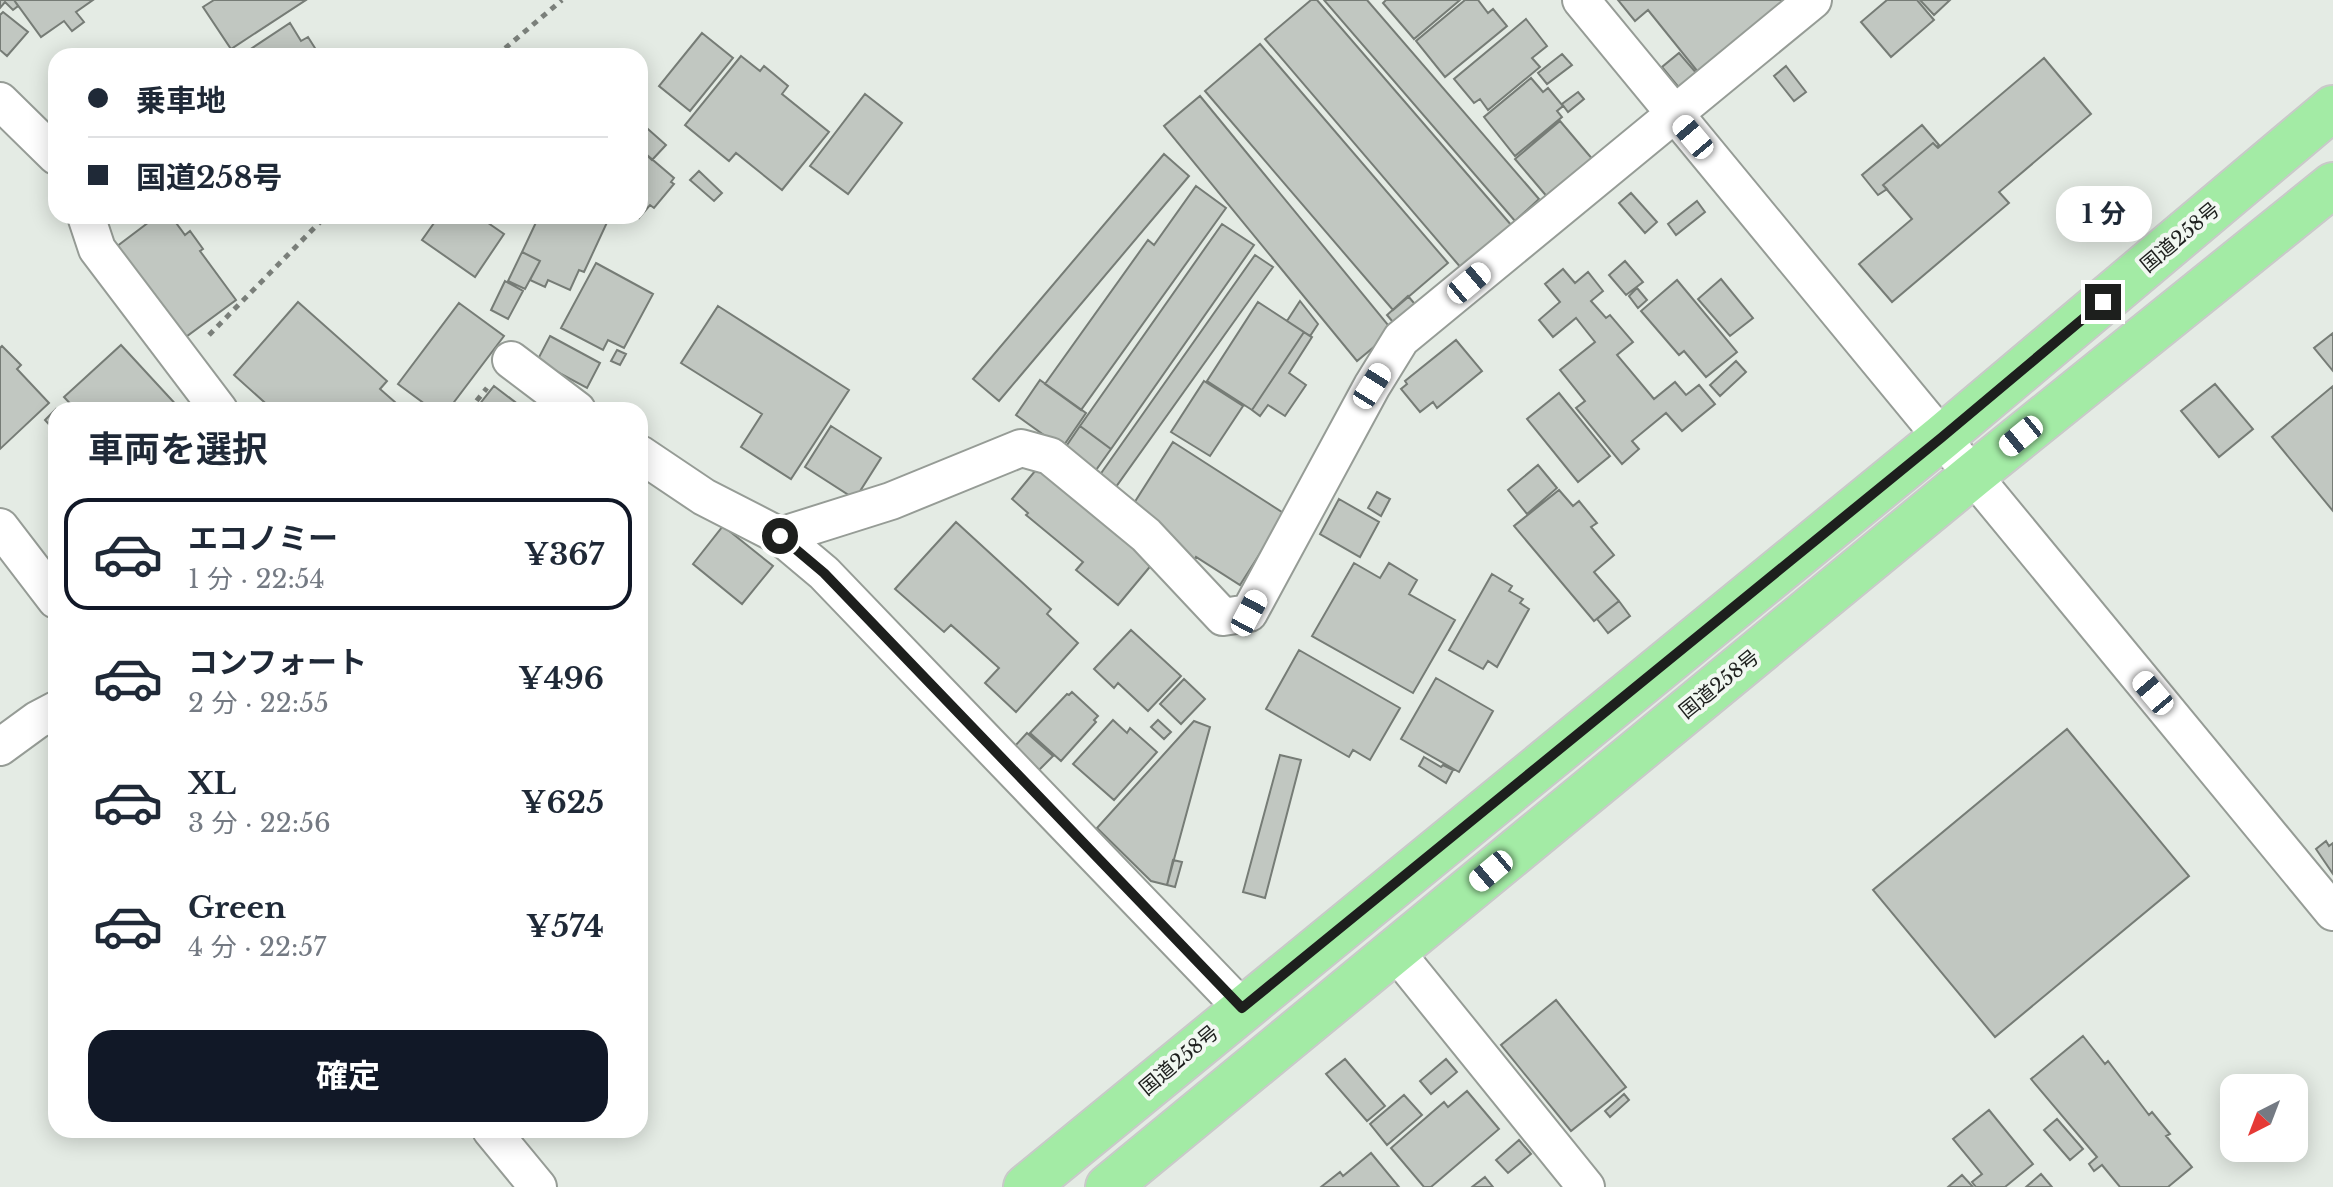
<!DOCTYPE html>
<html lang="ja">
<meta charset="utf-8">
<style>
:root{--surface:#fff;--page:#f2f2f3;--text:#1f2937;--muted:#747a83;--line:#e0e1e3;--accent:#111827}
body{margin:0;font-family:"Libre Baskerville","Noto Sans JP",serif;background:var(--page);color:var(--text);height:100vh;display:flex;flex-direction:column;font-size:30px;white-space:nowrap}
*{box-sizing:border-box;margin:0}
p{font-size:26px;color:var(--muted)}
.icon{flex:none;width:44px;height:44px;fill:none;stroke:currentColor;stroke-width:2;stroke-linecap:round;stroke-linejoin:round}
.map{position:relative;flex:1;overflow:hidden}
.panel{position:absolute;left:48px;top:402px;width:600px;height:736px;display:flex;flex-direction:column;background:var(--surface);border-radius:24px;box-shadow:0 4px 20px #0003}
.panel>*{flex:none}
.hud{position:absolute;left:48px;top:48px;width:600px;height:176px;border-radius:24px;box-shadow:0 4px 20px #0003;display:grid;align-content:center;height:176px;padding:0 40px;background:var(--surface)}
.needle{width:52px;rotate:222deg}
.tools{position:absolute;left:2220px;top:1074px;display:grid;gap:16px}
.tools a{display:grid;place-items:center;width:88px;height:88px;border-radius:16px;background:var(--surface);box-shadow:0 4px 20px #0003;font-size:40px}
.end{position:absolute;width:36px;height:36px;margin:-18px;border:10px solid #1d1f1d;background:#fff;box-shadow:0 0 0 4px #fff}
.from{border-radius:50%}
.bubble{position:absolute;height:56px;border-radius:24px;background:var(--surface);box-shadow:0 4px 20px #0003;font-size:26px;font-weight:700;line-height:56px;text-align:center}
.car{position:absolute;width:24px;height:48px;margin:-24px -12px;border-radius:10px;box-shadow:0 0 6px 2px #0007;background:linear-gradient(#fff 24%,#345 0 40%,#fff 0 76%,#345 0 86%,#fff 0)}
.hud b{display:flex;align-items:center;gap:28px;height:76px;font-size:30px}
.hud b+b{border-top:2px solid var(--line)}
.hud i{width:20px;height:20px;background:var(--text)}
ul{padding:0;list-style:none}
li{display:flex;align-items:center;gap:24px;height:112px;margin:0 16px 12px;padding:0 24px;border:4px solid transparent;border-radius:24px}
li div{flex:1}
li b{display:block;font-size:30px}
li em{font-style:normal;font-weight:700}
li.current{border-color:var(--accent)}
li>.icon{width:72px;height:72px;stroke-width:1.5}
h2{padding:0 40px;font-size:36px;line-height:96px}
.primary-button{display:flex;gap:16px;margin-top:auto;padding:16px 40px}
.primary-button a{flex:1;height:92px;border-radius:24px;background:var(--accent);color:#fff;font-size:32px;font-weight:700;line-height:92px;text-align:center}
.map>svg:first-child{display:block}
.building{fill:#c1c7c1;stroke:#767c76;stroke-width:2}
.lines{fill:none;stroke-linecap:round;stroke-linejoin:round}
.street-casing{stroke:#969c96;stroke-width:40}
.highway-casing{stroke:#c9c9c9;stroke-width:48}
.path{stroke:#7a7f7a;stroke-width:5;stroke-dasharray:6 6;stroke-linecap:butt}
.street{stroke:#fff;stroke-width:36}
.highway{stroke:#a3eba5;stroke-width:44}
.route{stroke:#1d1f1d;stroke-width:10}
.labels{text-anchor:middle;stroke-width:8;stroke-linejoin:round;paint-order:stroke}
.street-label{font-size:20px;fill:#1d1f1d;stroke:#f1f8f1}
</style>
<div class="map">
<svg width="2333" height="1187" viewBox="0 0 2333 1187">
<rect width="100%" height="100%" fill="#e4ebe4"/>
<path class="building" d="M0,0H14L18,6L13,10L5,2L0,8Z
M14,0H93L76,12L84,22L72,31L64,21L41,37Z
M214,0H306L231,49L203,7Z
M1311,0H1317L1512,226L1462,269L1265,39Z
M1324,0H1367L1539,199L1515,221Z
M1386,0H1460L1414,39L1383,3Z
M1465,0H1478L1488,13L1493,9L1507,26L1445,77L1416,41Z
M1618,0H1786L1698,72L1648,10L1635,21Z
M1887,0H1917L1934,20L1891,57L1861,22Z
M1920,0H1950L1934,15Z
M3,12L28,32L7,56L0,50V15Z
M1526,19L1547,46L1532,58L1540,67L1488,110L1480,99L1474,103L1454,79Z
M290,23L301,41L308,37L320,56H240Z
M702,33L733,58L690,111L659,86Z
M1260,44L1448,263L1393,310L1205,91Z
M1679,53L1698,75L1680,89L1662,67Z
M1562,54L1572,65L1547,84L1538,73Z
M741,56L760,71L764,66L788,86L782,94L829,132L782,190L736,153L729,161L685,125Z
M2044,58L2091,114L1999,192L2009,203L1892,302L1859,264L1912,219L1883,185L1933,143L1938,148Z
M1786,66L1806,92L1794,101L1774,76Z
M1531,78L1543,92L1548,88L1563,106L1557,111L1562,117L1515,156L1484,117Z
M1578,92L1584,99L1568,112L1562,104Z
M865,94L902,123L848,194L810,166Z
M1200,96L1393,331L1357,361L1164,126Z
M1560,121L1594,161L1549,199L1515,159Z
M640,122L666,145L652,160L640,149Z
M1922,125L1939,145L1937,147L1933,143L1883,185L1887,189L1878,195L1862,175Z
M640,149L674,178L671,182L674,184L654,208L650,205L639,218L637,216H640Z
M1164,154L1189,176L999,401L973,379Z
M699,171L722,193L714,201L690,180Z
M1196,186L1226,208L1081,410L1045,384L1148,240L1154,245Z
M1631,193L1657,222L1645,233L1619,203Z
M1697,201L1705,212L1676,235L1668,224Z
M157,216H171L185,235L190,231L203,249L200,251L236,300L179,342L116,247Z
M439,216H478L504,234L475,277L422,240Z
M539,216H610L584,272L579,270L570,290L548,280L545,287L530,280L540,261L522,252Z
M1222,224L1254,245L1111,449L1080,426Z
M522,252L540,261L525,289L508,281Z
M1255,255L1273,267L1113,491L1097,479Z
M1625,261L1643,282L1626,295L1609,275Z
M596,263L653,294L624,348L608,340L603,350L561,328Z
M1563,269L1575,283L1588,272L1603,291L1591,301L1606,318L1610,315L1633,342L1617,355L1654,399L1675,382L1686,395L1699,385L1715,404L1682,431L1666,413L1632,441L1639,449L1622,464L1576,408L1585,401L1560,370L1595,342L1576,318L1553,337L1539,320L1560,302L1545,284Z
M1721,279L1753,318L1730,336L1698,299Z
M1677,280L1737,352L1706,377L1684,351L1679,355L1641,311Z
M505,281L523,291L508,319L491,310Z
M1637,288L1647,300L1638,308L1629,296Z
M1408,296L1420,310L1398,328L1387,315Z
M1300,301L1318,324L1310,336L1287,321Z
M298,302L387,381L380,389L404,410H370L365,406L361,410H273L234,375Z
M1258,302L1304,332L1252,410L1207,381Z
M459,303L504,336L448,410H433L398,384Z
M718,306L849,390L791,479L741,447L762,414L681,363Z
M1304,332L1312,337L1289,373L1306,385L1285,416L1268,405L1260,416L1252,410Z
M2333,333V371L2314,348Z
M550,336L600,363L587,388L537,361Z
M1456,340L1482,371L1437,408L1433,402L1420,412L1401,389L1407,384L1405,381Z
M121,345L181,410H76L64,397Z
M2,346L21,365L17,369L49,403L0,449V348Z
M617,350L626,354L620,365L611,361Z
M1736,361L1746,372L1720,396L1710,385Z
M1040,380L1086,413L1062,448L1016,415Z
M1204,381L1243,406L1210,456L1171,432Z
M2215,384L2253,429L2219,457L2181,411Z
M494,386L523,408L522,410H475Z
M2333,386V511L2272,437Z
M1559,393L1610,456L1578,482L1527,419Z
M56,409L57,410L56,432L45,420Z
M831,426L881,458L855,499L805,467Z
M1080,426L1111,449L1096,470L1065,448Z
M1173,442L1285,514L1240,585L1196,557L1193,562L1129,511Z
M1040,465L1153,563L1118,605L1076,570L1083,562L1026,515L1028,513L1012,499Z
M1538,465L1557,488L1527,514L1508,490Z
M1559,490L1573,506L1579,501L1597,523L1591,527L1614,555L1594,572L1619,601L1594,621L1514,526Z
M1377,492L1390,499L1381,516L1368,508Z
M1339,499L1379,522L1360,557L1320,534Z
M956,522L1051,609L1047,614L1078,643L1016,712L985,683L999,668L951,625L944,632L895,589Z
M723,526L773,566L742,604L693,564Z
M1354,563L1380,578L1389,563L1417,580L1409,594L1455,620L1413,693L1312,636Z
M1492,574L1512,586L1509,591L1523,599L1520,603L1529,609L1497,667L1488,661L1483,669L1449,650Z
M1619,601L1630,616L1608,633L1597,619Z
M1131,630L1181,676L1148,711L1118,683L1114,688L1094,669Z
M1299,650L1400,708L1370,760L1353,750L1349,757L1266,709Z
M1436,678L1493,711L1459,772L1401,739Z
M1184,679L1205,699L1181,724L1160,704Z
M1072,692L1098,716L1094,720L1096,722L1061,761L1030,733L1067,694L1069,695Z
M1113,720L1127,733L1130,728L1157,752L1114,800L1073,764Z
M1158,720L1171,732L1164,739L1151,727Z
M1194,721L1210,727L1167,885L1151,881L1097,828Z
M2067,729L2189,876L1995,1037L1873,890Z
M1027,733L1053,756L1039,770L1014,747Z
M1280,755L1301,760L1265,898L1243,892Z
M1424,757L1441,767L1443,765L1453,770L1446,783L1419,766Z
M2326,841L2329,846L2333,843V874L2316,849Z
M1173,860L1182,862L1175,887L1167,885Z
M1556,1000L1626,1087L1571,1131L1501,1045Z
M2083,1036L2105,1064L2108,1061L2149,1115L2152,1112L2170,1134L2166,1136L2192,1167L2168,1187H2120L2102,1165L2094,1171L2089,1164L2097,1157L2031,1079Z
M1345,1059L1385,1106L1367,1121L1326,1074Z
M1446,1059L1457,1072L1431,1094L1420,1081Z
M1467,1091L1499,1129L1431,1187H1424L1391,1148L1444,1102L1448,1107Z
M1624,1094L1629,1100L1610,1117L1605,1111Z
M1404,1095L1422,1115L1387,1145L1370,1124Z
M1989,1110L2033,1164L2005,1187H1976L1972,1182L1982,1174L1953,1139Z
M2057,1119L2083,1149L2070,1160L2044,1130Z
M1519,1140L1531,1154L1508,1173L1496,1160Z
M1371,1153L1399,1187H1321L1340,1172L1343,1176Z
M2041,1174L2052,1187H2026Z
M1962,1175L1973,1187H1948Z
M1485,1177L1493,1187H1472Z"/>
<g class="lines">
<g class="street-casing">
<path id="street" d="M1581,0L2333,912
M0,101L56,156
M86,216L97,249L219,410
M511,360L577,410
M640,454L704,497L780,536L824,573L1242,1008
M0,527L56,600
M780,536L891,501L1021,448L1050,456L1146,535L1223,617L1249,613L1372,386L1401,339L1813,0
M0,747L37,720L56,710
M1395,951L1586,1187
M491,1130L538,1187"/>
</g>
<g class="highway-casing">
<path id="highway" d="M1026,1187L1941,438L2333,108
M1108,1187L1973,475L2333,185"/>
</g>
<path class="path" d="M496,56L562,0
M209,335L326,216
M469,410L487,388"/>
<use href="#street" class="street"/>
<use href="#highway" class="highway"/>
</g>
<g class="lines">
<path class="route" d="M780,536L824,573L1242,1008L1941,438L2103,302"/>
</g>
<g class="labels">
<g class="street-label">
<text transform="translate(2180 237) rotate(-40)" y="7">国道258号</text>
<text transform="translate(1719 684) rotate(-39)" y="7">国道258号</text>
<text transform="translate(1179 1060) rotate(-40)" y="7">国道258号</text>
</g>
</g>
</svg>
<div class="tools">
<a><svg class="needle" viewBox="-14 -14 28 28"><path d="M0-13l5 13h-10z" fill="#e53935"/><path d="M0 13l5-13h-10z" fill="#747a83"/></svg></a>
</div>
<i class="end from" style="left:780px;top:536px"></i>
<i class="end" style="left:2103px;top:302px"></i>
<div class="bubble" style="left:2056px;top:186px;width:96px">1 分</div>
<i class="car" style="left:1693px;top:137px;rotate:320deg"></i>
<i class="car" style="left:1469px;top:283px;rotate:50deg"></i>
<i class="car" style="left:1372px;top:386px;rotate:32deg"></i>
<i class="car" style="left:2021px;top:436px;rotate:231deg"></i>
<i class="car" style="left:1249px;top:613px;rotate:28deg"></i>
<i class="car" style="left:2153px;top:693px;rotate:320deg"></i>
<i class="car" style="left:1491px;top:871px;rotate:230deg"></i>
<div class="hud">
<b><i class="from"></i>乗車地</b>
<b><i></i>国道258号</b>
</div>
<section class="panel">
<h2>車両を選択</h2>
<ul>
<li class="current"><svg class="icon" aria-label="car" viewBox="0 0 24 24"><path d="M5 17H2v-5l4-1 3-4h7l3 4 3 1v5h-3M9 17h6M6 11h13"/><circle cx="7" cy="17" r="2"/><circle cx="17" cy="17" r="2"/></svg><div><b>エコノミー</b><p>1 分 · 22:54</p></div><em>¥367</em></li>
<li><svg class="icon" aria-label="car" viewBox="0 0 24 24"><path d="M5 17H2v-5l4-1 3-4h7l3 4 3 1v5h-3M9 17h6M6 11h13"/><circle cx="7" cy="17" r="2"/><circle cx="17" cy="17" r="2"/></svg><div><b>コンフォート</b><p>2 分 · 22:55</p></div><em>¥496</em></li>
<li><svg class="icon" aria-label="car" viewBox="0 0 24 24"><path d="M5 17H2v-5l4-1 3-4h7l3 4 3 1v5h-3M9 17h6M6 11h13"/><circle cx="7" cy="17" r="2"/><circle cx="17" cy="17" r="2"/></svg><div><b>XL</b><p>3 分 · 22:56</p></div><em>¥625</em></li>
<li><svg class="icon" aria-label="car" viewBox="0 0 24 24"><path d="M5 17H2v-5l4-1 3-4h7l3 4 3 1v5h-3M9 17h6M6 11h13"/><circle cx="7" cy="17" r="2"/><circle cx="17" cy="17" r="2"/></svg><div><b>Green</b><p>4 分 · 22:57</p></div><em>¥574</em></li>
</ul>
<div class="primary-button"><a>確定</a></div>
</section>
</div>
